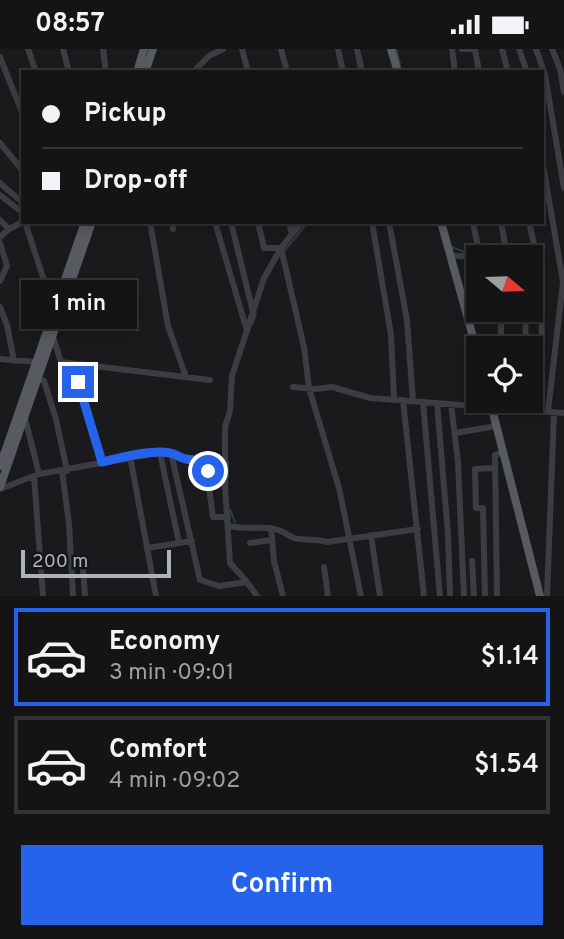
<!DOCTYPE html>
<meta charset="utf-8">
<style>
:root{--surface:#141415;--page:#1d1d1e;--text:#f1f3f6;--muted:#9d9ea0;--line:#333334;--accent:#2563eb}
body{margin:0;font-family:Overpass,sans-serif;background:var(--page);color:var(--text);height:100vh;display:flex;flex-direction:column;font-size:26px;white-space:nowrap}
*{box-sizing:border-box;margin:0}
p{font-size:23px;color:var(--muted)}
.icon{flex:none;width:38px;height:38px;fill:none;stroke:currentColor;stroke-width:2;stroke-linecap:round;stroke-linejoin:round}
.map{position:relative;height:547px;overflow:hidden}
.sheet{display:flex;flex-direction:column;background:var(--surface);flex:1}
.sheet>*{flex:none}
.banner{position:absolute;left:21px;top:21px;width:523px;height:154px;border-radius:0px;box-shadow:0 4px 10px #0003,0 0 0 2px var(--line);display:grid;align-content:center;height:154px;padding:0 21px;background:var(--surface)}
.needle{width:46px;rotate:109deg}
.controls{position:absolute;left:466px;top:196px;display:grid;gap:14px}
.controls a{display:grid;place-items:center;width:77px;height:77px;border-radius:0px;background:var(--surface);box-shadow:0 4px 10px #0003,0 0 0 2px var(--line);font-size:35px}
.scale{position:absolute;left:21px;bottom:18px;width:150px;box-sizing:border-box;padding-left:7px;border:4px solid #acb3bc;border-top:0;font-size:19px;line-height:24px;white-space:nowrap;color:#acb3bc;-webkit-text-stroke:5px #151517;paint-order:stroke}
.end{position:absolute;width:32px;height:32px;margin:-16px;border:9px solid #2563eb;background:#fff;box-shadow:0 0 0 4px #fff}
.from{border-radius:50%}
.bubble{position:absolute;height:49px;border-radius:0px;background:var(--surface);box-shadow:0 4px 10px #0003,0 0 0 2px var(--line);font-size:23px;font-weight:600;line-height:49px;text-align:center}
.banner b{display:flex;align-items:center;gap:24px;height:66px;font-size:26px}
.banner b+b{border-top:2px solid var(--line)}
.banner i{width:18px;height:18px;background:var(--text)}
ul{padding:12px 0 0;list-style:none}
li{display:flex;align-items:center;gap:21px;height:98px;margin:0 14px 10px;padding:0 7px;border:4px solid var(--line);border-radius:0px}
li div{flex:1}
li b{display:block;font-size:26px}
li em{font-style:normal;font-weight:600}
li.current{border-color:var(--accent)}
li>.icon{width:63px;height:63px;stroke-width:1.5}
.action{display:flex;gap:14px;margin-top:auto;padding:14px 21px}
.action a{flex:1;height:80px;border-radius:0px;background:var(--accent);color:#fff;font-size:28px;font-weight:600;line-height:80px;text-align:center}
.status{display:flex;justify-content:space-between;align-items:center;height:49px;padding:0 35px;background:var(--surface);direction:ltr}
.status svg{height:19px;fill:currentColor}
.map>svg:first-child{display:block}
.lines{fill:none;stroke-linecap:round;stroke-linejoin:round}
.stream{stroke:#2f3b41;stroke-width:2}
.minor{stroke:#3b3d41;stroke-width:6}
.major{stroke:#575a61;stroke-width:8}
.route{stroke:#2563eb;stroke-width:9}
</style>
<div class="status"><b>08:57</b><svg viewBox="0 0 49 12"><path d="M0 12V9h3v3zM5 12V6h3v6zM10 12V3h3v9zM15 12V0h3v12zM26 1h20v11H26zM47 4h2v5h-2z"/></svg></div>
<div class="map">
<svg width="564" height="547" viewBox="0 0 564 547">
<rect width="100%" height="100%" fill="#1a1a1c"/>
<g class="lines">
<path class="stream" d="M396,0L400,15
M451,198L468,204
M285,201L308,173
M252,276L256,265
M208,417L223,433
M228,428V413
M230,461L235,473"/>
<path class="minor" d="M28,0L36,23
M63,0L69,23
M103,0L106,23
M242,0L248,23
M281,0L287,23
M338,0L343,23
M357,0L362,23
M452,0L455,23
M462,0H475
M475,0L479,23
M502,0L508,23
M519,0L527,23
M536,0L545,26L564,139
M552,0L560,20L564,43
M0,8L23,66
M193,23L209,7L223,0
M0,94L23,122
M542,110L563,233L548,362
M0,134L23,154
M0,146L23,164
M0,171L9,180
M25,173L54,262
M150,173L168,277L186,328
M172,173L173,180
M215,173L247,282
M231,173L253,263
M258,173L264,199H281L292,185L289,173
M372,173L391,286L394,350
M389,173L407,271L413,352
M473,173L480,208
M501,173L507,207
M529,173L541,226L542,307L536,361
M292,185L302,173
M0,188L9,180L23,173
M0,194L7,217L0,232
M281,199L304,298L309,339L339,439L361,547
M451,207L520,208
M0,258L7,276L14,312
M501,261V299
M525,261L526,299
M53,288L61,313L210,331
M0,310L37,313
M72,315L102,413
M37,329L44,332L56,370L67,422
M293,338L315,340L332,338L370,349L564,364
M403,351L424,547
M423,353L440,547
M437,354L448,485L450,547
M451,355L458,413L464,547
M25,369L39,425
M455,384L497,377
M160,404L179,494
M171,404L200,531L219,537L247,533
M130,407L156,547
M62,422L69,475L73,547
M34,427L43,547
M0,440L39,425L152,405L171,404L180,409L202,412L206,416L213,468H228
M229,477C244,481 259,477 274,480C282,481 287,486 294,489C299,491 317,490 327,493L418,480
M271,479L274,512L283,547
M371,486L380,547
M250,494L272,491
M147,499L192,492
M472,512L474,547
M324,518L328,547
M83,519L85,547
M257,547L247,533L230,514L225,437V378L230,362L232,327L264,229L281,199
M485,547L483,459H476L475,420L495,419
M497,547L495,406L504,403
M547,547L554,363"/>
<path class="major" d="M391,0L398,23
M137,23L144,0
M145,23L153,0
M441,173L478,306
M490,352L540,547
M0,417L85,173
M0,438L92,173"/>
</g>
<g class="lines">
<path class="route" d="M78,333L102,413C120,409 152,400 170,404C176,405 180,409 186,410C197,412 205,409 208,422"/>
</g>
</svg>
<div class="controls">
<a><svg class="needle" viewBox="-14 -14 28 28"><path d="M0-13l5 13h-10z" fill="#e53935"/><path d="M0 13l5-13h-10z" fill="#9d9ea0"/></svg></a>
<a><svg class="icon" aria-label="locate" viewBox="0 0 24 24"><circle cx="12" cy="12" r="6"/><path d="M12 2v4M12 18v4M2 12h4M18 12h4"/></svg></a>
</div>
<div class="scale">200 m</div>
<i class="end from" style="left:208px;top:422px"></i>
<i class="end" style="left:78px;top:333px"></i>
<div class="bubble" style="left:21px;top:231px;width:116px">1 min</div>
<div class="banner">
<b><i class="from"></i>Pickup</b>
<b><i></i>Drop-off</b>
</div>
</div>
<section class="sheet">
<ul>
<li class="current"><svg class="icon" aria-label="car" viewBox="0 0 24 24"><path d="M5 17H2v-5l4-1 3-4h7l3 4 3 1v5h-3M9 17h6M6 11h13"/><circle cx="7" cy="17" r="2"/><circle cx="17" cy="17" r="2"/></svg><div><b>Economy</b><p>3 min · 09:01</p></div><em>$1.14</em></li>
<li><svg class="icon" aria-label="car" viewBox="0 0 24 24"><path d="M5 17H2v-5l4-1 3-4h7l3 4 3 1v5h-3M9 17h6M6 11h13"/><circle cx="7" cy="17" r="2"/><circle cx="17" cy="17" r="2"/></svg><div><b>Comfort</b><p>4 min · 09:02</p></div><em>$1.54</em></li>
</ul>
<div class="action"><a>Confirm</a></div>
</section>
